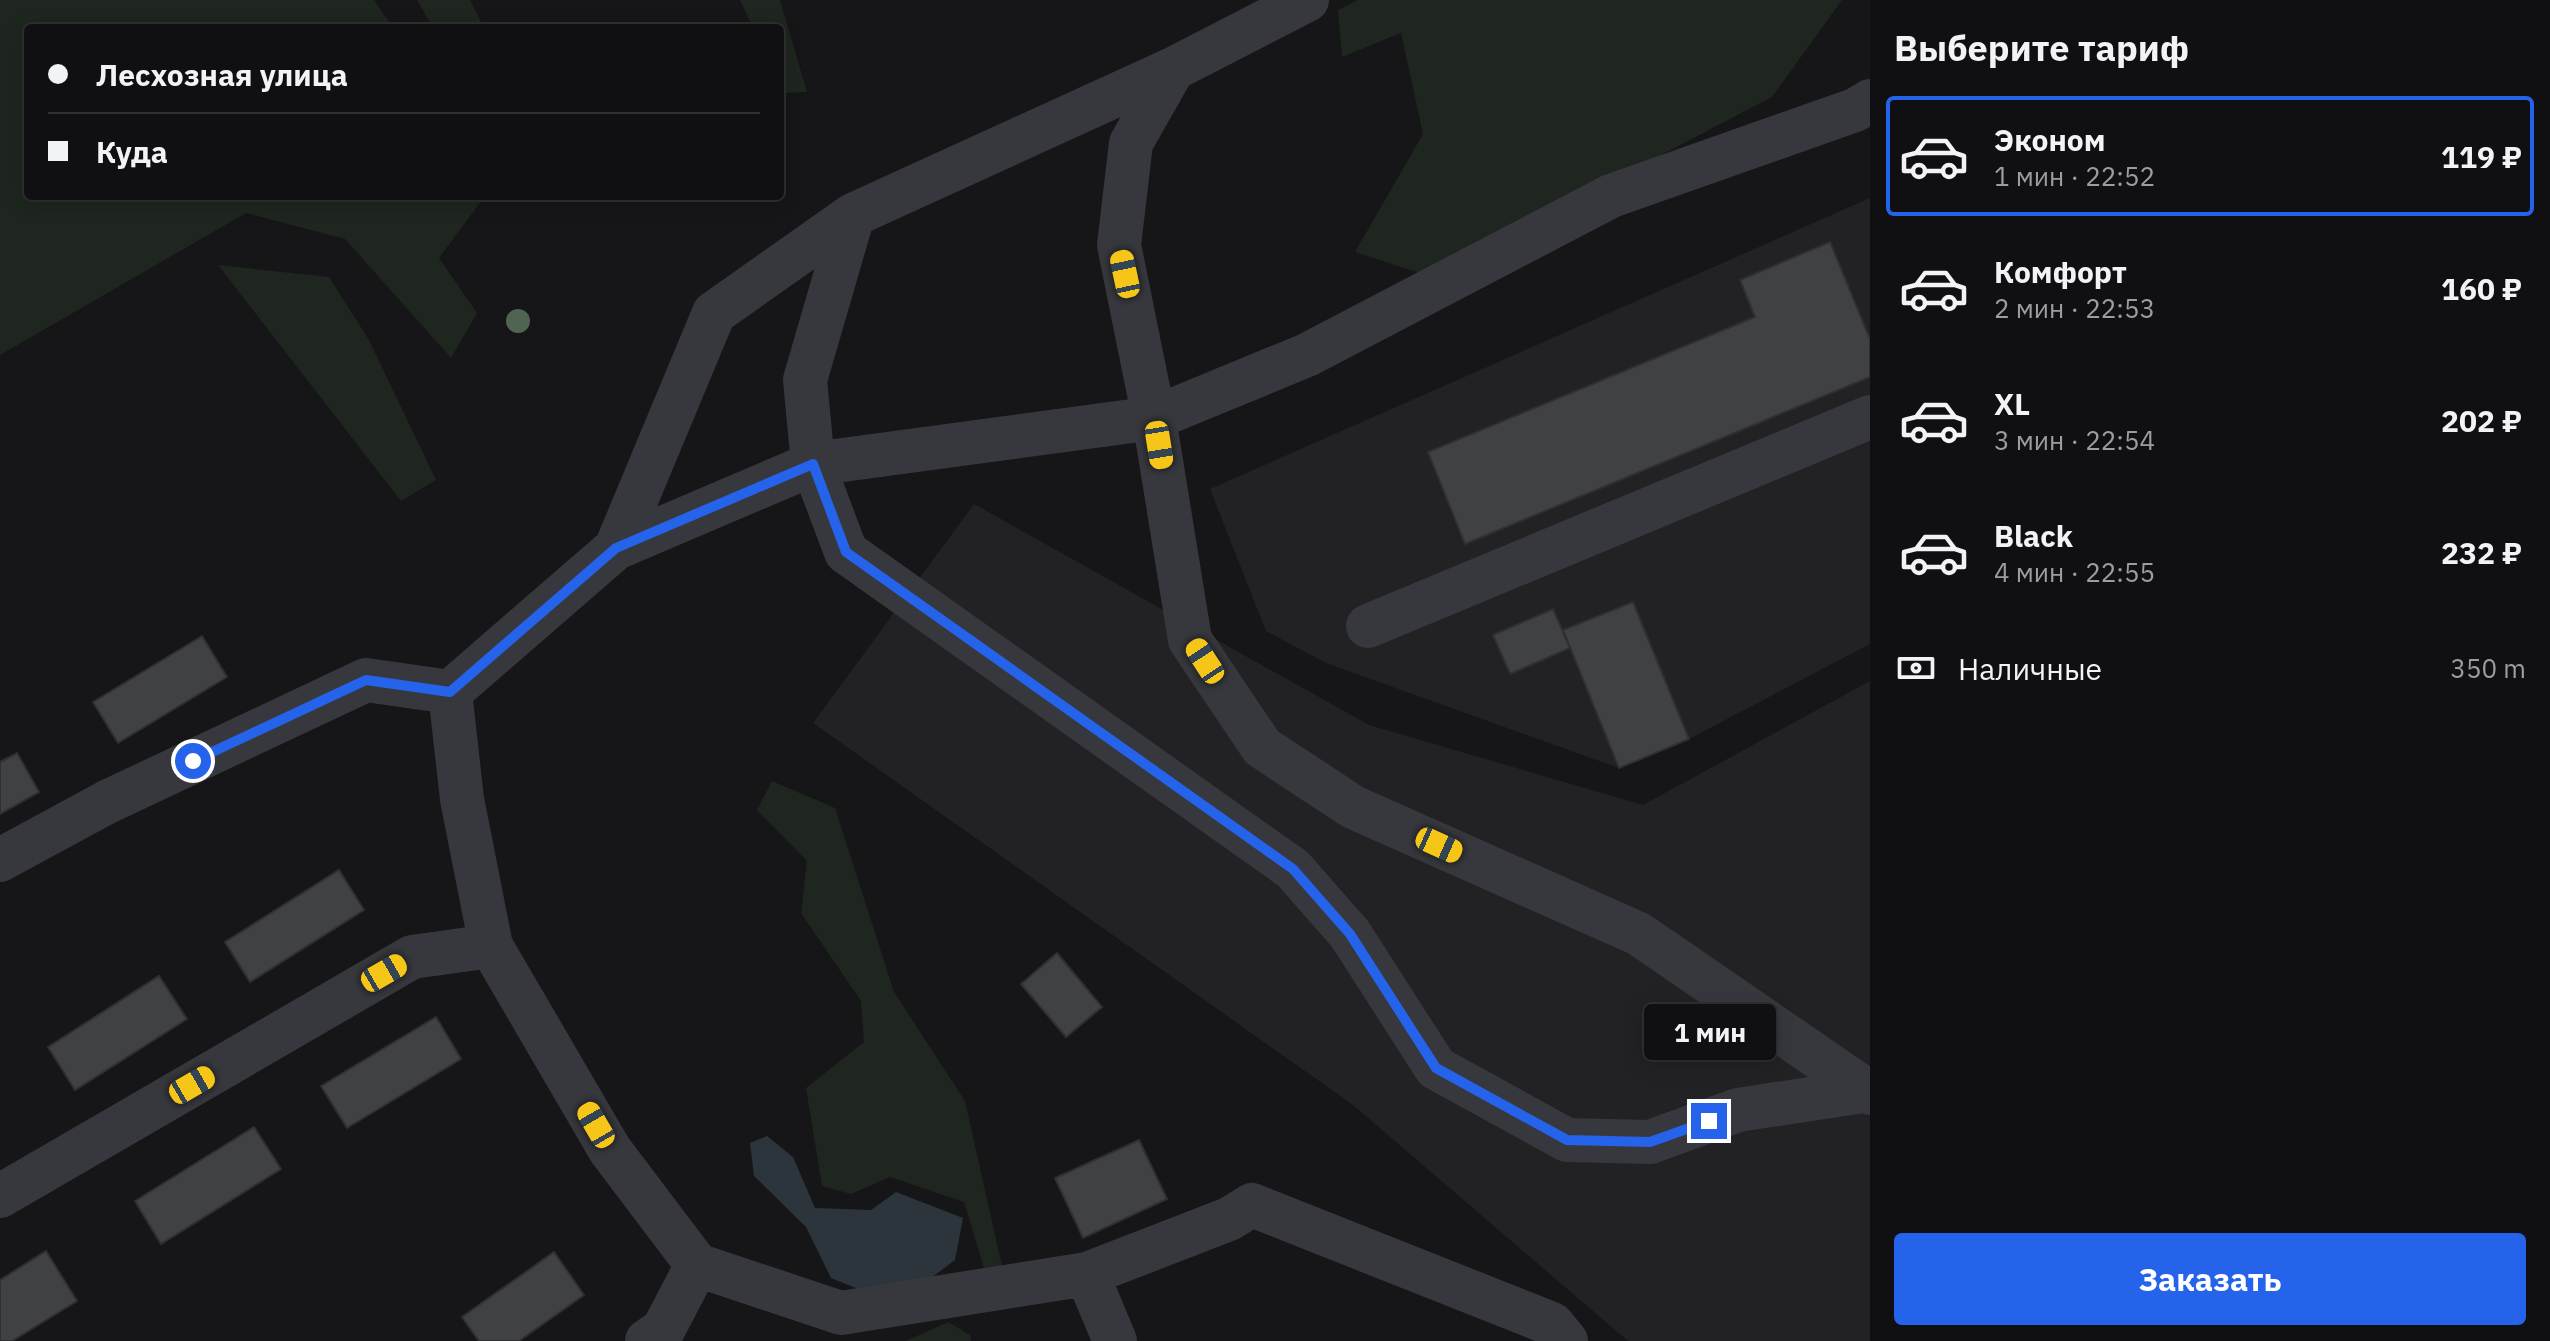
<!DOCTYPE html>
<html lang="ru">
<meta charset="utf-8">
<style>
:root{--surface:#101012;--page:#19191b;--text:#f1f3f6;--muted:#9c9d9f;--line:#303032;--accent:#2563eb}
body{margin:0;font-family:"IBM Plex Sans",sans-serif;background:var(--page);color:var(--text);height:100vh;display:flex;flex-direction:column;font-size:30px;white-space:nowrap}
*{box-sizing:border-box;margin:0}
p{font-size:26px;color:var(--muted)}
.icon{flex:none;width:44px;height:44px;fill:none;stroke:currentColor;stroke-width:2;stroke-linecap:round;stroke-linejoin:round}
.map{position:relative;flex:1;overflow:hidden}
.drawer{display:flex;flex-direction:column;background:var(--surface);width:680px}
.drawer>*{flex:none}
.top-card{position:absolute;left:24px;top:24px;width:760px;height:176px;border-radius:8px;box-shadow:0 4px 20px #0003,0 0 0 2px var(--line);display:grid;align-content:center;height:176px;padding:0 24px;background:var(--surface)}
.end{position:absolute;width:36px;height:36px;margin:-18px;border:10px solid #2563eb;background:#fff;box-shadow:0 0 0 4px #fff}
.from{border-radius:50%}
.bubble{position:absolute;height:56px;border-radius:8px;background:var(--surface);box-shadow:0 4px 20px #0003,0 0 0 2px var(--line);font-size:26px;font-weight:700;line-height:56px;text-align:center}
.car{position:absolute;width:24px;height:48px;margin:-24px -12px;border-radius:10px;box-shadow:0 0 6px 2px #0007;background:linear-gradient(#f5c518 24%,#345 0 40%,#f5c518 0 76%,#345 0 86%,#f5c518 0)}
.top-card b{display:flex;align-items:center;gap:28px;height:76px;font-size:30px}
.top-card b+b{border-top:2px solid var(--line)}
.top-card i{width:20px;height:20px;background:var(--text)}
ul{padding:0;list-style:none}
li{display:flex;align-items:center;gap:24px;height:120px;margin:0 16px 12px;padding:0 8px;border:4px solid transparent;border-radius:8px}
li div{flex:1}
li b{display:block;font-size:30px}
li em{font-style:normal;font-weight:700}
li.selected{border-color:var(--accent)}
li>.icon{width:72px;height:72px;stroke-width:1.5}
h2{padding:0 24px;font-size:36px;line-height:96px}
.pay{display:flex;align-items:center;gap:20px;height:88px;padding:0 24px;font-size:30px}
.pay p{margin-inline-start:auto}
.primary-button{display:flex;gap:16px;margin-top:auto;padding:16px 24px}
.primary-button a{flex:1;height:92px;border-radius:8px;background:var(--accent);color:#fff;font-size:32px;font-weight:700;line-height:92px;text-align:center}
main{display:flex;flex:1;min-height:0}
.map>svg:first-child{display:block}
.built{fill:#222225}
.green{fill:#1e261f}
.water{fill:#2c353c}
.building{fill:#404145;stroke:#303034;stroke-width:2}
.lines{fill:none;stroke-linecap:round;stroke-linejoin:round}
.minor{stroke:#37383d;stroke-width:44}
.tree{fill:#506452}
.route{stroke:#2563eb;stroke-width:10}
</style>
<main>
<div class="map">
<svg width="1870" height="1341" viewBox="0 0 1870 1341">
<rect width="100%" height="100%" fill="#161618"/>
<path class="built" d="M1870,198V644L1689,739L1619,768L1326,663L1266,631L1210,489Z
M974,504L1369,725L1643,805L1870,681V1341H1628L1353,1105L813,723Z"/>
<path class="green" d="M0,0H374L393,28H28V196H485L439,258L477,313L451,358L345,239L246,213L0,355Z
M417,0H470L481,22L465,28H433Z
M740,0H780L807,92L783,93L780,86V28H753Z
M1358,0H1842L1772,97L1429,276L1355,252L1423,134L1401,33L1342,57L1338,10Z
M218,265L329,277L369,340L436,480L401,501Z
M772,781L835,808L894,992L965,1101L1006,1284L986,1275L964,1202L890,1177L851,1194L822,1186L806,1088L864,1042L861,1001L801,913L807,861L757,810Z
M948,1322L970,1335L971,1341H906Z"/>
<path class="water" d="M767,1136L793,1157L815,1208L871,1210L896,1192L963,1218L955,1260L920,1286L883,1299L831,1278L806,1227L754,1176L750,1143Z"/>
<path class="building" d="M1830,242L1870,339V377L1465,544L1428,452L1755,317L1740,280Z
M1633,602L1689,739L1619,768L1563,630Z
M1553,609L1570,648L1510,674L1493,635Z
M202,636L227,677L118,743L93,702Z
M17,753L39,792L0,814V762Z
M339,870L364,910L250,982L225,942Z
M1057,953L1102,1007L1066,1037L1021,984Z
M159,976L187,1019L75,1090L48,1047Z
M436,1017L461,1059L347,1128L321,1086Z
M254,1127L281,1169L161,1244L135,1201Z
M1139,1140L1167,1199L1083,1238L1055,1178Z
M46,1251L77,1301L12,1341H0V1280Z
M554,1252L584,1295L519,1341H479L462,1317Z"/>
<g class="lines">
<path class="minor" d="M1173,69L1131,143L1119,245L1154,418L1190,640L1262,747L1353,807L1639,934L1870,1093
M853,215L805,380L813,464L846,552L1293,869L1350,934L1436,1068L1567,1140L1650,1142L1738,1110L1863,1091
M616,548L813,464L1154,418L1307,355L1611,196L1855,110L1870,101
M1368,626L1870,417
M450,692L616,548L714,313L853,215L1173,69L1307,0
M450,692L462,799L491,946L610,1150L697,1265L841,1313L1087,1274L1115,1341
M0,860L107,802L366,680L450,692
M0,1196L412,957L491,946
M1087,1274L1229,1219L1252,1205L1552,1324L1566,1341
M647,1341L663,1330L697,1265"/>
</g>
<circle class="tree" cx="518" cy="321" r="12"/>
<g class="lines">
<path class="route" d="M193,761L366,680L450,692L616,548L813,464L846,552L1293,869L1350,934L1436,1068L1567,1140L1650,1142L1709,1121"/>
</g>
</svg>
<i class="end from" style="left:193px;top:761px"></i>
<i class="end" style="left:1709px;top:1121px"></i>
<div class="bubble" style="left:1644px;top:1004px;width:132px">1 мин</div>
<i class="car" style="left:1125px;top:274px;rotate:348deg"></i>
<i class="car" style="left:1159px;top:445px;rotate:171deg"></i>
<i class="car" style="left:1205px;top:661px;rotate:327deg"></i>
<i class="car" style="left:1439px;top:845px;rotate:114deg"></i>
<i class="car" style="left:384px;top:973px;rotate:60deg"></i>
<i class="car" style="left:192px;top:1085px;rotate:60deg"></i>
<i class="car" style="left:596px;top:1125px;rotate:330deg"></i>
<div class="top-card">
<b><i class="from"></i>Лесхозная улица</b>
<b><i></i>Куда</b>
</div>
</div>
<section class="drawer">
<h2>Выберите тариф</h2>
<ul>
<li class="selected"><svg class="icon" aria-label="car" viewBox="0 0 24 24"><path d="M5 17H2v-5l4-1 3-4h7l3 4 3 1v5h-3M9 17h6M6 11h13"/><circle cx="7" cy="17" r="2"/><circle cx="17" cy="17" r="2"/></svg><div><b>Эконом</b><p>1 мин · 22:52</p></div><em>119 ₽</em></li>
<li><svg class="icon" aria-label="car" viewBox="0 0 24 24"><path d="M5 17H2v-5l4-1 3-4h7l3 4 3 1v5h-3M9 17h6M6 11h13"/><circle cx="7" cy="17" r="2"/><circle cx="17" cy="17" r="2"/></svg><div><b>Комфорт</b><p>2 мин · 22:53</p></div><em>160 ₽</em></li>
<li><svg class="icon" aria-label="car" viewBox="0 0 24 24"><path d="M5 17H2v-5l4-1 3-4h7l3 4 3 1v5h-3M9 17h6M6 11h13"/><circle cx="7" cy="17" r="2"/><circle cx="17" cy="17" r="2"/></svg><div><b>XL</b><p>3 мин · 22:54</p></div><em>202 ₽</em></li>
<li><svg class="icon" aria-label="car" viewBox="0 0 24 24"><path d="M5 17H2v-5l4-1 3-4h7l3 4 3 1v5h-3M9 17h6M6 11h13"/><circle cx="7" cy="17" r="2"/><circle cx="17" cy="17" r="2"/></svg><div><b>Black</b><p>4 мин · 22:55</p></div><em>232 ₽</em></li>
</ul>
<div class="pay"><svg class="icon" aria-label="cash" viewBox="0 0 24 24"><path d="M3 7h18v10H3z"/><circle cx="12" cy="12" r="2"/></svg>Наличные<p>350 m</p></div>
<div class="primary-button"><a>Заказать</a></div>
</section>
</main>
